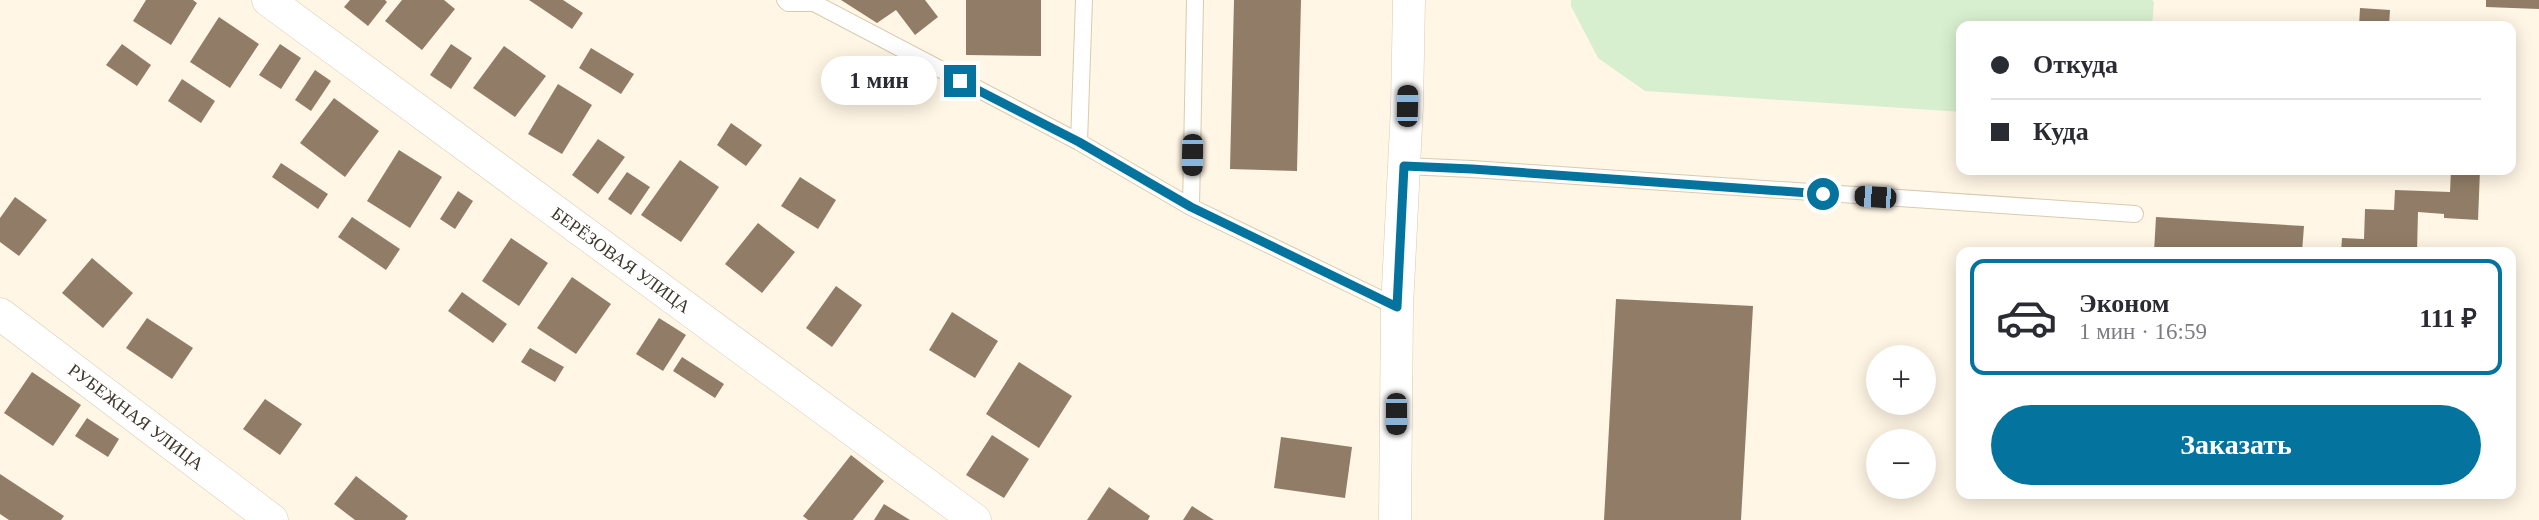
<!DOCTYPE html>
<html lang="ru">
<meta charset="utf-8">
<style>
:root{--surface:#fff;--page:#f7f7f7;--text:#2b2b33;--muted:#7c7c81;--line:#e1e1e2;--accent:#04739e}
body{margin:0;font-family:"Times New Roman",serif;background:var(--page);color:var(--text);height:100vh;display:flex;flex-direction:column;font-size:26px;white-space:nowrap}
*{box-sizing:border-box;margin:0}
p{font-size:23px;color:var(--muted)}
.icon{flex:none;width:38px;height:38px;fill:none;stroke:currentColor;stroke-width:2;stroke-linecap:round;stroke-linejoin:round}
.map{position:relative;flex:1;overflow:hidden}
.details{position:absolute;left:1956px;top:247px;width:560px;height:252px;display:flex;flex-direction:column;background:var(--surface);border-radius:14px;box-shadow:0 4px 18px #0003}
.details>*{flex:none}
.guide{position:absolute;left:1956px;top:21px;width:560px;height:154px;border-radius:14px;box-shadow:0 4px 18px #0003;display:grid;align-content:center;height:154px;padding:0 35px;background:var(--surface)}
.tools{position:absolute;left:1866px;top:345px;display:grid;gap:14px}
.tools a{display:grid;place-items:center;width:70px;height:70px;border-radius:50%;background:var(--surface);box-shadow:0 4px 18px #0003;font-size:35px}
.end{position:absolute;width:32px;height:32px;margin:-16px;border:9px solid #04739e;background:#fff;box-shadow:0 0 0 4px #fff}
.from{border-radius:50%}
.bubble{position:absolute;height:49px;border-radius:24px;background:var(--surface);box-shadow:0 4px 18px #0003;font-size:23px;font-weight:700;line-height:49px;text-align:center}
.car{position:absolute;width:21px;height:42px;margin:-21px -10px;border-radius:9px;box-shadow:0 0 5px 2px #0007;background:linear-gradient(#222 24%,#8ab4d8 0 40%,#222 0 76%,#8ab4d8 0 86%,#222 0)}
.guide b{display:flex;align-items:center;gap:24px;height:66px;font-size:26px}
.guide b+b{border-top:2px solid var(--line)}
.guide i{width:18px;height:18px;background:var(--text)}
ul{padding:12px 0 0;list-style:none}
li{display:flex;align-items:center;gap:21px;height:116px;margin:0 14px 10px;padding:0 21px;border:4px solid transparent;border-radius:14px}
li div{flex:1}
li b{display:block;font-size:26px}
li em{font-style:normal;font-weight:700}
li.active{border-color:var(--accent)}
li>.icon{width:63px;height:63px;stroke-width:1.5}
.action{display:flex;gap:14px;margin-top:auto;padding:14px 35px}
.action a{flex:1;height:80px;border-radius:42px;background:var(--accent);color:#fff;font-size:28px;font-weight:700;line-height:80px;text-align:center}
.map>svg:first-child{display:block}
.green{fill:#d8efcf}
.building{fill:#917d67}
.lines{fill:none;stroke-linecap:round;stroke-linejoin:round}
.lane-casing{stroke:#d8cbaf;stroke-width:18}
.street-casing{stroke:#d8cbaf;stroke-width:33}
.lane{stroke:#fff;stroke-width:16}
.street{stroke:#fff;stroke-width:32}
.route{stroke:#04739e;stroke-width:9}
.labels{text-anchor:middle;stroke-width:7;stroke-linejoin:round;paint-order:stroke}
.street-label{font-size:18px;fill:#3e382d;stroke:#fff}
</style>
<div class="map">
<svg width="2539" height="520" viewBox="0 0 2539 520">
<rect width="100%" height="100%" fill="#fff6e5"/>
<path class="green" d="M1571,0H2152L2154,2L2152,26H1962V112L1645,91L1598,58L1571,6Z"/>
<path class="building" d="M146,0H193L197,3L171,45L133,21Z
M350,0H385L387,2L368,26L344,7Z
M402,0H444L455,9L422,50L385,21Z
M529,0H563L583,13L572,29Z
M841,0H925L938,17L915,35L896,10L877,23Z
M966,0H1041V56L966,55Z
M1234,0H1301L1297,171L1230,169Z
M2486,0H2539V9L2486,7Z
M2360,8L2390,10L2389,26H2359Z
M219,17L259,44L230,88L190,62Z
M122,44L151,65L137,86L106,65Z
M280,44L301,58L281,89L259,75Z
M451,44L472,58L451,89L430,75Z
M504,46L546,76L515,117L473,88Z
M591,48L634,74L621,94L579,68Z
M315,70L331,81L311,111L295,100Z
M182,79L215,101L201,123L168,101Z
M558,84L592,105L562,154L528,134Z
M334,98L379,131L345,177L300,143Z
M731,123L762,145L746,166L717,145Z
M598,139L625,157L598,194L572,175Z
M399,150L442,177L410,228L367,201Z
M680,160L719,187L681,242L641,215Z
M281,163L328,194L318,209L272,177Z
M2451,170H2480L2478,220L2444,218V214L2418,212L2417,252H2341L2342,238L2364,239L2365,209L2394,210L2395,190L2450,192Z
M627,172L650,187L631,215L608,199Z
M800,177L836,200L818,229L781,206Z
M458,191L473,201L455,229L440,219Z
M15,197L47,220L19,256L0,242V218Z
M352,217L400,249L386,270L338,237Z
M2156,217L2304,226L2302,252H2154Z
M758,223L795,252L762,293L725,264Z
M511,238L548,263L519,306L482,281Z
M92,258L133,293L103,328L62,293Z
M572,277L611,304L576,354L537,328Z
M836,286L862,305L832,347L806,328Z
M462,292L507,324L493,343L448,311Z
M1616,299L1753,306L1741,520H1604Z
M952,312L998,341L975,378L929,350Z
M147,318L193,348L172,379L126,348Z
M659,318L686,335L663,371L636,354Z
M530,348L564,367L555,382L521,362Z
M682,357L724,384L715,398L673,371Z
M1019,362L1072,396L1039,448L986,414Z
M32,372L81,405L53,446L4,413Z
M265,399L302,424L280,455L243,429Z
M87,418L119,439L108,457L75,436Z
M992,435L1029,459L1004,498L966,475Z
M1281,437L1352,447L1345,498L1274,488Z
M851,455L884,481L853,520H808L803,516Z
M0,474L64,516L61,520H9L0,514Z
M356,476L408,516L405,520H355L334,504Z
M1109,487L1150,516L1148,520H1087Z
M884,504L910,520H874Z
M1192,506L1214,520H1183Z"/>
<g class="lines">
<g class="lane-casing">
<path id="lane" d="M785,0L788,3H814L1079,142L1191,207L1397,307
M1079,142L1084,0
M1404,166L1472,169L2135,214
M1191,207L1195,0"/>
</g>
<g class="street-casing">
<path id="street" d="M268,0L975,520
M0,314L272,520
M1395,520L1397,307L1407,106L1409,0"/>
</g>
<use href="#lane" class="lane"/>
<use href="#street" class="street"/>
</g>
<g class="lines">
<path class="route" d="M960,81L1079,142L1191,207L1397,307L1404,166L1472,169L1823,194"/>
</g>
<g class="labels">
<g class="street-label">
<text transform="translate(621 260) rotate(36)" y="6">БЕРЁЗОВАЯ УЛИЦА</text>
<text transform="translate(136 417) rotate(37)" y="6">РУБЕЖНАЯ УЛИЦА</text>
</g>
</g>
</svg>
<div class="tools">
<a>+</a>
<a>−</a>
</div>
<i class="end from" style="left:1823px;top:194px"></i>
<i class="end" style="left:960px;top:81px"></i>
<div class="bubble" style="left:821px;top:56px;width:116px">1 мин</div>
<i class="car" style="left:1407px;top:106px;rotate:1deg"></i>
<i class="car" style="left:1192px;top:155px;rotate:181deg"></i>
<i class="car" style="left:1875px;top:197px;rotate:274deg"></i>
<i class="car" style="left:1396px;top:414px;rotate:180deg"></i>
<div class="guide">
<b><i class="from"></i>Откуда</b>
<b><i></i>Куда</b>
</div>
<section class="details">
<ul>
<li class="active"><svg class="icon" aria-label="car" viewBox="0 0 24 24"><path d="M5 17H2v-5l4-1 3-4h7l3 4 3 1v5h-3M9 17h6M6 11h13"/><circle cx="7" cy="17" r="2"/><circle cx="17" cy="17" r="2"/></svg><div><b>Эконом</b><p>1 мин · 16:59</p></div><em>111 ₽</em></li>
</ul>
<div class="action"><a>Заказать</a></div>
</section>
</div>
